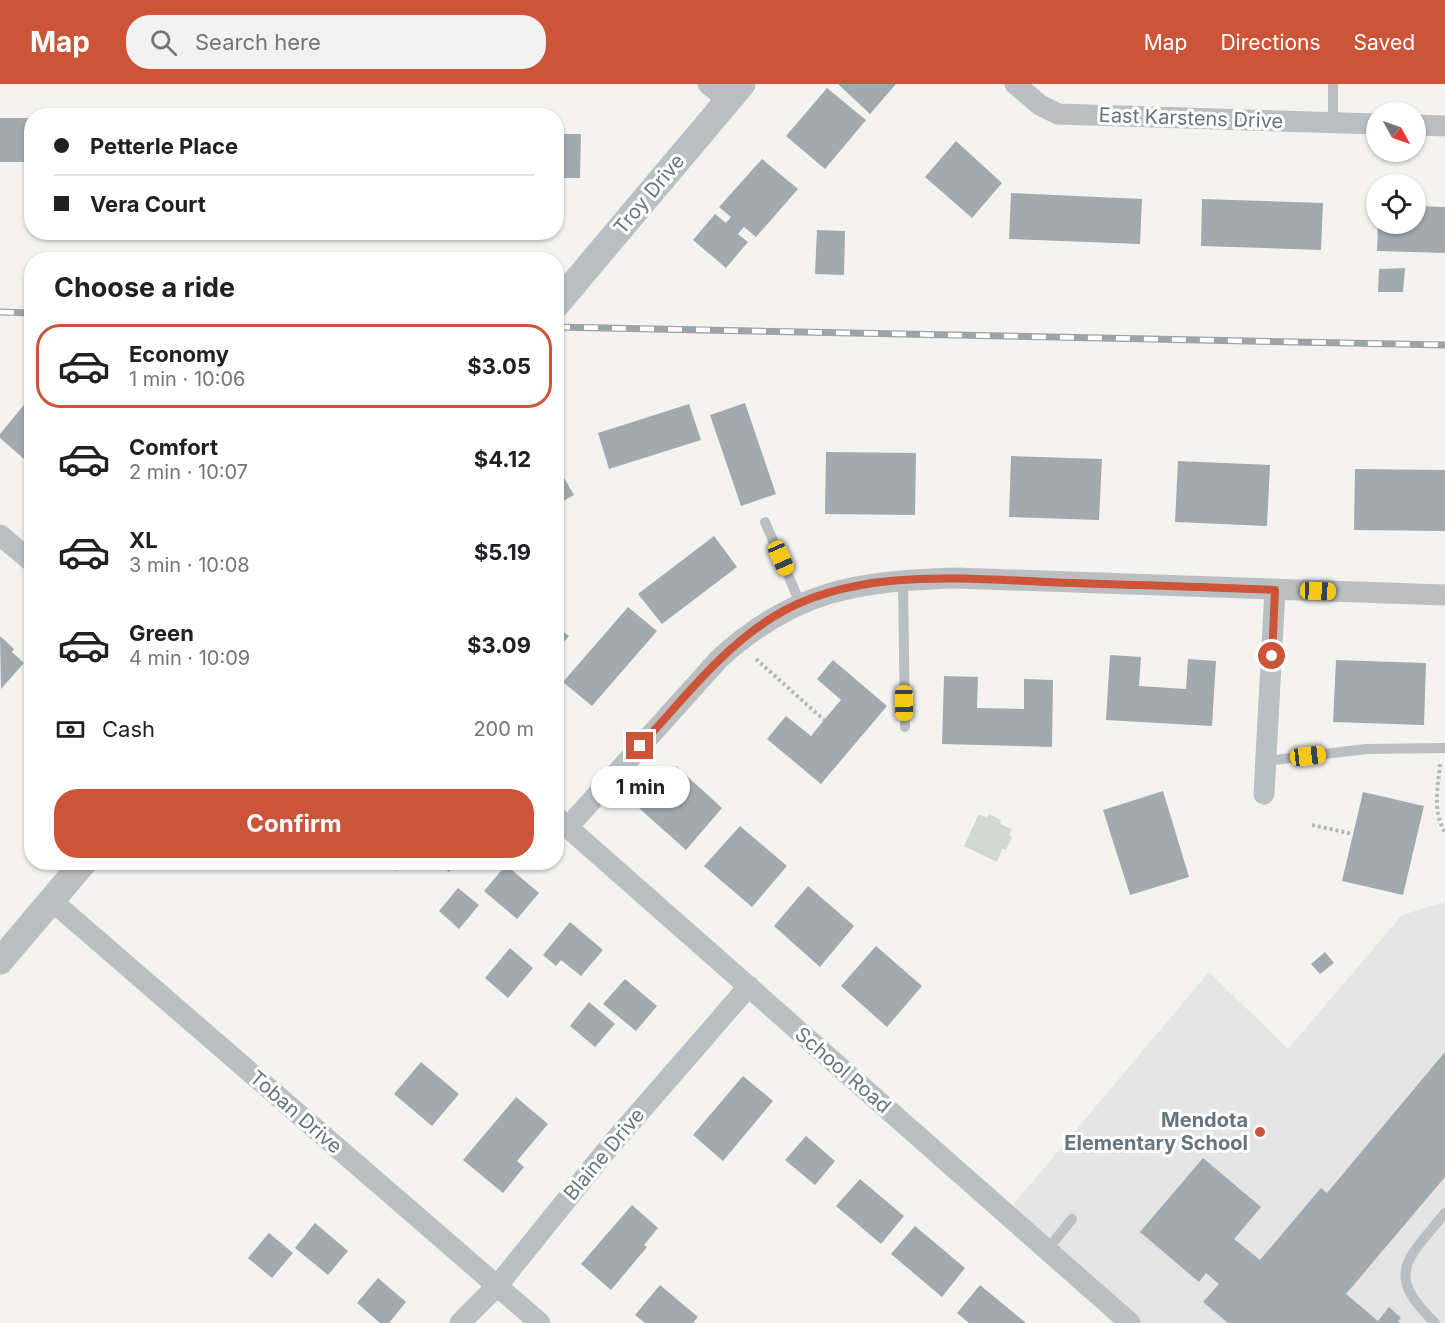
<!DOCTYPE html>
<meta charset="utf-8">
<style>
:root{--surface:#fff;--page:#f2f2f2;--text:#202124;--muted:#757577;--line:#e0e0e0;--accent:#cc5438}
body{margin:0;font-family:Inter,sans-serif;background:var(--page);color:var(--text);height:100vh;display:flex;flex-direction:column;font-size:22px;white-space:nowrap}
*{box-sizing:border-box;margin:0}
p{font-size:20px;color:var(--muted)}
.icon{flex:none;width:33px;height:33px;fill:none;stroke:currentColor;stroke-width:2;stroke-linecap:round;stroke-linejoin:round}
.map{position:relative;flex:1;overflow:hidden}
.sheet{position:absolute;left:24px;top:168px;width:540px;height:618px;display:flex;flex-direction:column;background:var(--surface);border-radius:24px;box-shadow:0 2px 4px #0004}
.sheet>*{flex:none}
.top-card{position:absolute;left:24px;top:24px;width:540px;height:132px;border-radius:24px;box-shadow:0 2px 4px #0004;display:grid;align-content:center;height:132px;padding:0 30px;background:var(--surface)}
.needle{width:39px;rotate:130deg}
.fabs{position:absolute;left:1366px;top:18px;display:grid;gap:12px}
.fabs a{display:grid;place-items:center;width:60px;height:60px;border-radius:50%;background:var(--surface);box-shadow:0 2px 4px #0004;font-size:30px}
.end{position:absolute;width:27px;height:27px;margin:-14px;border:8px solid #cc5438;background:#fff;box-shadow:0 0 0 3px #fff}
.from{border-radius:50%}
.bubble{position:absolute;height:42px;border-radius:21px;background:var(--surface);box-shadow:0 2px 4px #0004;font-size:20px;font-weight:700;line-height:42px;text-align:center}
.car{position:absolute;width:18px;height:36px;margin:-18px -9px;border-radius:8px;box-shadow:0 0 4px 2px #0007;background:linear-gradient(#f5c518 24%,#345 0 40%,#f5c518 0 76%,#345 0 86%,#f5c518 0)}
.top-card b{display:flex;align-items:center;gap:21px;height:57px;font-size:22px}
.top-card b+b{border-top:2px solid var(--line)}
.top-card i{width:15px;height:15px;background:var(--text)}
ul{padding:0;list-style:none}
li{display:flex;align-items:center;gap:18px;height:84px;margin:0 12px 9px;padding:0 18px;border:3px solid transparent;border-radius:24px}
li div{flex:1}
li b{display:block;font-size:22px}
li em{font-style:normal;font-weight:700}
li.on{border-color:var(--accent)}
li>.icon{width:54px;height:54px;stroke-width:1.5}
h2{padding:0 30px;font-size:27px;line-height:72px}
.pay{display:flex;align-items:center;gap:15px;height:66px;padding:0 30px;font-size:22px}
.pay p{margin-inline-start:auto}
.action{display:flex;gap:12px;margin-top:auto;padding:12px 30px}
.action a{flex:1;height:69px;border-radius:24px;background:var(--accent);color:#fff;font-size:24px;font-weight:700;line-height:69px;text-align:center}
header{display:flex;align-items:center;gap:36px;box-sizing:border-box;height:84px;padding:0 30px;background:var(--accent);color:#fff}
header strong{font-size:28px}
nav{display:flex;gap:33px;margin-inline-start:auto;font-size:21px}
.search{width:420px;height:54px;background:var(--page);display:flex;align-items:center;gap:15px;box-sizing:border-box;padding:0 21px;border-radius:24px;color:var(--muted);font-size:22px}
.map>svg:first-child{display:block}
.built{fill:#e4e5e4}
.green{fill:#d3d8d0}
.building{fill:#a3aaaf}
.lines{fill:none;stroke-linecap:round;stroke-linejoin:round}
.path{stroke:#b5b8ba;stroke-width:4;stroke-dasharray:3 3;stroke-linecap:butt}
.service{stroke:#bbbfc2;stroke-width:10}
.minor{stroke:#bbbfc2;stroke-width:21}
.tertiary{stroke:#bbbfc2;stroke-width:27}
.rail-casing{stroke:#9da3a7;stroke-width:7}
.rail{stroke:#fff;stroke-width:4.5;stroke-dasharray:14;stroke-linecap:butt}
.route{stroke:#cc5438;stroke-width:8}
.poi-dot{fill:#cc5438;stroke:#fff;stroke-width:2}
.labels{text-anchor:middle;stroke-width:6;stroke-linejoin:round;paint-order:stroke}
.street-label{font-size:20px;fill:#66747e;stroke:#fff}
.poi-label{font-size:20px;font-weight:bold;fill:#66747e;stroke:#fff;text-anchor:end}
</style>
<header>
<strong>Map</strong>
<div class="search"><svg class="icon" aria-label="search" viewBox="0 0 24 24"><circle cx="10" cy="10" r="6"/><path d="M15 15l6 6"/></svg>Search here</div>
<nav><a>Map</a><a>Directions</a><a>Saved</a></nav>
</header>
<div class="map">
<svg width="1445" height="1239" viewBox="0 0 1445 1239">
<rect width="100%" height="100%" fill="#f4f3f0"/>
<path class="built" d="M1445,818V1239H1130L1006,1129L1209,888L1288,965L1402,831Z"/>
<path class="green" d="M979,730L987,734L989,730L1001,736L1000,740L1012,745L1009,751L1012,753L1006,766L1002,765L997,778L964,762Z"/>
<path class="building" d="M838,0H896L870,30Z
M827,4L866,36L825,85L786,52Z
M0,34H32V78H0Z
M556,50H581L580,94H556Z
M956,57L1002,99L972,134L925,93Z
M762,75L798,105L756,153L744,143L738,150L748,158L726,184L693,156L715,130L726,139L731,133L719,123Z
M1011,109L1142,115L1140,160L1009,155Z
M1202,115L1323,119L1321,166L1201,162Z
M1416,122L1445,123V169L1377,167L1378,140H1416Z
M817,146L845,147L844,191L815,190Z
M1405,184L1403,208H1378L1379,185Z
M28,316L32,319V366L24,375L0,354V350Z
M745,319L776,410L741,422L710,331Z
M689,320L701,356L609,385L598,349Z
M826,368L916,369L915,431L825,430Z
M1011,372L1102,375L1099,436L1009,433Z
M1178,377L1270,381L1267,442L1175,438Z
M556,380L574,411L556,421Z
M1355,385L1445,386V447L1354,446Z
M714,452L737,483L662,540L638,510Z
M628,523L657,547L592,622L563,598Z
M556,542L569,552L556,567Z
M0,552L14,565L12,568L24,579L1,605Z
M1110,571L1141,573L1139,602L1186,605L1188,575L1216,577L1212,642L1106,636Z
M833,576L887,622L821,700L767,655L786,632L811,652L824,636L841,616L817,595Z
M1336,576L1426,579L1424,641L1333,638Z
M944,592L978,593L977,624L1024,625V595L1053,596L1052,663L942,660Z
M676,682L722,724L686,766L639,724Z
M1163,707L1189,793L1130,811L1103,726Z
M1363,708L1424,722L1403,811L1342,797Z
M740,742L787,782L752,823L704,782Z
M386,778H403L396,787Z
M438,778H457L449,788Z
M506,781L539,809L517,835L484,807Z
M808,802L854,842L820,883L774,842Z
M458,804L479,821L459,845L439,827Z
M570,838L603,866L581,892L561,876L556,882L543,871Z
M876,862L922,902L887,943L841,902Z
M510,864L533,884L508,914L485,894Z
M1325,868L1334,879L1320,890L1311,880Z
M625,895L657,922L636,947L603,920Z
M589,918L615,940L595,963L570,942Z
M1445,968V1093L1346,1210L1378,1237L1389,1223L1401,1234L1398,1237L1400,1239H1228L1203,1218L1219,1200L1206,1189L1199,1198L1140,1148L1203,1074L1261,1123L1234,1155L1260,1176L1321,1104L1327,1109Z
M421,978L459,1010L432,1042L394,1010Z
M743,992L773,1017L723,1077L693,1051Z
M516,1013L548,1040L517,1077L524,1083L503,1109L463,1076Z
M806,1052L835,1077L815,1101L785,1076Z
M860,1095L904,1132L881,1160L836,1122Z
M632,1121L658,1144L644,1161L647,1163L611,1206L581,1180Z
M315,1139L348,1167L328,1191L295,1164Z
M915,1142L965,1184L942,1213L891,1170Z
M269,1149L293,1169L272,1194L248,1174Z
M378,1194L406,1218L389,1239H380L357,1219Z
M660,1201L698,1233L693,1239H645L635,1231Z
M980,1201L1026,1239H969L957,1229Z"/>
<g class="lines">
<path class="path" d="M756,575L824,636
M1440,680C1438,703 1432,727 1445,748
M1312,741L1353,750"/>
<path class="service" d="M1333,38V0
M765,438L801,521
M903,496L905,643
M1266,677L1366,665L1445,664
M1047,1166L1072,1135
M1435,1239C1383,1189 1408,1175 1445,1129"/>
<path class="minor" d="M708,0L728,16
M1015,0L1040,21L1058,30L1377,40
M1416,41L1445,42
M0,451L32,478
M1264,710L1275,506
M556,733L1130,1239
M568,743L719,575C794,506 858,497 956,494L1445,511
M51,816L540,1239
M460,1239L497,1202L610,1062L749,902"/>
<path class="tertiary" d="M556,221L742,0
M0,877L84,778"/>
<g class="rail-casing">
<path id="rail" d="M0,228L32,229
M556,243L1445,261"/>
</g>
<use href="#rail" class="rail"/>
</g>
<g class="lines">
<path class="route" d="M640,662C682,617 720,566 773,533C858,480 975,496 1071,499C1139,501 1207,503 1275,506L1272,572"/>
</g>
<circle class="poi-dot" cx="1260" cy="1048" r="6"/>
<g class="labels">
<g class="street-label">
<text transform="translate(1191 34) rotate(2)" y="7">East Karstens Drive</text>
<text transform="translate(649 110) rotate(-50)" y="7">Troy Drive</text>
<text transform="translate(843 986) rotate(41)" y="7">School Road</text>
<text transform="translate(296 1028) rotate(41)" y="7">Toban Drive</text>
<text transform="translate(604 1070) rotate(-50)" y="7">Blaine Drive</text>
</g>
<g class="poi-label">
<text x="1248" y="1043">Mendota<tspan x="1248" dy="23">Elementary School</tspan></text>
</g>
</g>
</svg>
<div class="fabs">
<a><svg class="needle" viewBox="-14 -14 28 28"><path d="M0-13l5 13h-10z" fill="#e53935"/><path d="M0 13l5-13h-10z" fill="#757577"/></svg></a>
<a><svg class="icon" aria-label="locate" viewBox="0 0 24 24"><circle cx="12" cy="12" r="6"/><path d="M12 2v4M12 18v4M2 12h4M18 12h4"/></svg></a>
</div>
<i class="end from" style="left:1272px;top:572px"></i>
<i class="end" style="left:640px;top:662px"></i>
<div class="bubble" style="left:591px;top:682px;width:99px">1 min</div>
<i class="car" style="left:781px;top:474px;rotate:156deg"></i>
<i class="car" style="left:1318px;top:507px;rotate:92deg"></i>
<i class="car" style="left:904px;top:619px;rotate:179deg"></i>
<i class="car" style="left:1308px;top:672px;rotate:83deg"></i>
<div class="top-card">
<b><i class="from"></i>Petterle Place</b>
<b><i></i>Vera Court</b>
</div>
<section class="sheet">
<h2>Choose a ride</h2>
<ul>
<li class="on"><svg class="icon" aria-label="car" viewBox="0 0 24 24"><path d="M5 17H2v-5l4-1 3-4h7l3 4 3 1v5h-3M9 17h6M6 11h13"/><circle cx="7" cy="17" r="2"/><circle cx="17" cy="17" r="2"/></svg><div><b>Economy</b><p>1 min · 10:06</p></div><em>$3.05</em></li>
<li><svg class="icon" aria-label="car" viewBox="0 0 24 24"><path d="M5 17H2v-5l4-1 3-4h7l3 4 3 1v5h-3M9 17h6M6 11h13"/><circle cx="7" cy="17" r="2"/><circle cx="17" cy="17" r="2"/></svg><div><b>Comfort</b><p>2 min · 10:07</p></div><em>$4.12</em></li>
<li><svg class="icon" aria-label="car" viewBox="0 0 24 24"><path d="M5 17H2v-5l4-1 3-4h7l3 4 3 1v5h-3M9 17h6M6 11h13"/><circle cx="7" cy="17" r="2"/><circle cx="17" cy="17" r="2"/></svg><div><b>XL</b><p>3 min · 10:08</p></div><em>$5.19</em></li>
<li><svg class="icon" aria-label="car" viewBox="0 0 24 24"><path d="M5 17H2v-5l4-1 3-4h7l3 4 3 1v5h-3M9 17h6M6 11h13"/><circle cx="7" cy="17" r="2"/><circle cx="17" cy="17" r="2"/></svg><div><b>Green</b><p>4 min · 10:09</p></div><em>$3.09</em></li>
</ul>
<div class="pay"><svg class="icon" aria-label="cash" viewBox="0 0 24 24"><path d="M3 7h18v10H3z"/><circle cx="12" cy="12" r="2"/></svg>Cash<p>200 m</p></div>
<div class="action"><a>Confirm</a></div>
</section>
</div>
